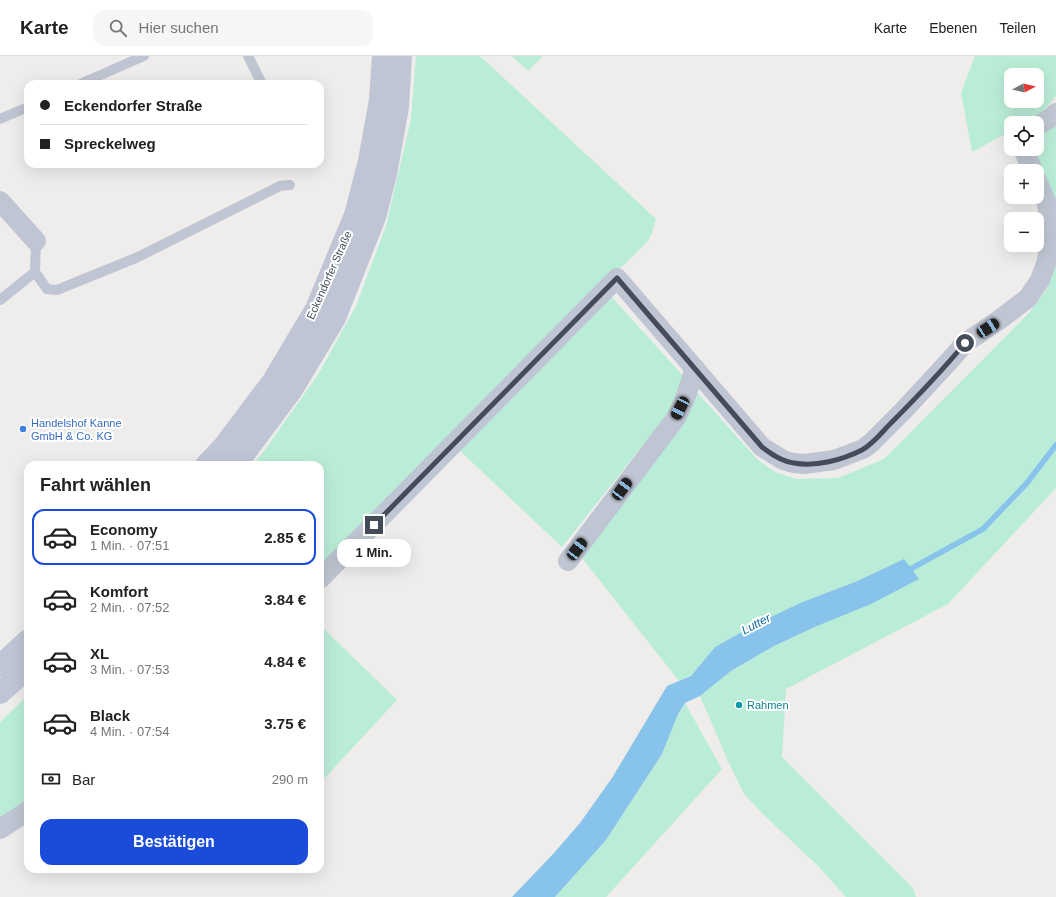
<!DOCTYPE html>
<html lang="de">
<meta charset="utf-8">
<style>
:root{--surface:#fff;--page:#f6f6f6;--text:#222;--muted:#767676;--line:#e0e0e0;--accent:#1b4cd9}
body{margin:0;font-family:Helvetica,sans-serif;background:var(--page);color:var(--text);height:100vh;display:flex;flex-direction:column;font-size:15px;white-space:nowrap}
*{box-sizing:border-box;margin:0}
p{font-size:13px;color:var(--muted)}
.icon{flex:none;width:22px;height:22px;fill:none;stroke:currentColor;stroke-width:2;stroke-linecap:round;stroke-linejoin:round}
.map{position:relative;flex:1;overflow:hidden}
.panel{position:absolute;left:24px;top:405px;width:300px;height:412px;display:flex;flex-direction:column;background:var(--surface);border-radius:12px;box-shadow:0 4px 16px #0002}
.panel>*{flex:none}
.top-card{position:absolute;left:24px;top:24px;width:300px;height:88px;border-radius:12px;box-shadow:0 4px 16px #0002;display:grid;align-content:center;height:88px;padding:0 16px;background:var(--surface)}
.needle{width:26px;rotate:83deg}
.controls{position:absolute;left:1004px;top:12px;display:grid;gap:8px}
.controls a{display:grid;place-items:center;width:40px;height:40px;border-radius:8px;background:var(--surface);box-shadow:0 4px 16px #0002;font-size:20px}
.end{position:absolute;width:18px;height:18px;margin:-9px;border:5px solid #454c59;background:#fff;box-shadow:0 0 0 2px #fff}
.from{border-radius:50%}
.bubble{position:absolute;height:28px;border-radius:12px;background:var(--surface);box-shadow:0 4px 16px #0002;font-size:13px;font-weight:800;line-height:28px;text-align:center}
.car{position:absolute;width:12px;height:24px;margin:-12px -6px;border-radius:5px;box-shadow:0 0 3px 1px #0007;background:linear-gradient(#222 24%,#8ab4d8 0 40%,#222 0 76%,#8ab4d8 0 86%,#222 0)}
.top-card b{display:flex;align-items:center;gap:14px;height:38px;font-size:15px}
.top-card b+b{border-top:1px solid var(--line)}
.top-card i{width:10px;height:10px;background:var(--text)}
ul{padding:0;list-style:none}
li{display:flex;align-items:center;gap:12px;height:56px;margin:0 8px 6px;padding:0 8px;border:2px solid transparent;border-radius:12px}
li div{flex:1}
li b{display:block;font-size:15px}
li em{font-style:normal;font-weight:800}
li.on{border-color:var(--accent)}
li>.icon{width:36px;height:36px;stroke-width:1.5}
h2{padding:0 16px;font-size:18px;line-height:48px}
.pay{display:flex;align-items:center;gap:10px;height:44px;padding:0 16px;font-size:15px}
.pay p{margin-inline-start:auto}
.cta{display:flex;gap:8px;margin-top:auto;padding:8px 16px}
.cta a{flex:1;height:46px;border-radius:12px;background:var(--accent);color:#fff;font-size:16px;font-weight:800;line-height:46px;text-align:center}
header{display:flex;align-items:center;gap:24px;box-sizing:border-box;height:56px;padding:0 20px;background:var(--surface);border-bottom:1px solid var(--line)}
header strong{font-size:19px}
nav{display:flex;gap:22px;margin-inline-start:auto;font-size:14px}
.search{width:280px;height:36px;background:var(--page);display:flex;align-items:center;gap:10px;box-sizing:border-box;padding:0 14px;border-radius:12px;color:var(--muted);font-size:15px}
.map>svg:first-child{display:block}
.green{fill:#baedd7;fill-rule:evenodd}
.water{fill:#87c3ea}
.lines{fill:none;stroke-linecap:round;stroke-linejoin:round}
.stream{stroke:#87c3ea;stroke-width:5.5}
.service{stroke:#bfc5d2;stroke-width:10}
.minor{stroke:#bfc5d2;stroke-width:20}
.secondary{stroke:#bfc5d5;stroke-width:22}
.route{stroke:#454c59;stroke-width:5}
.shop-dot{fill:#3f7fe0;stroke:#fff;stroke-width:1.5}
.culture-dot{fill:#0f9aa8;stroke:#fff;stroke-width:1.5}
.labels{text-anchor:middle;stroke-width:4;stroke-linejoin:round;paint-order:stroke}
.street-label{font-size:11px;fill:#454c59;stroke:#fff}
.shop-label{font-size:11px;fill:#366cbe;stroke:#fff;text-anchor:start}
.culture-label{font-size:11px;fill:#0d838f;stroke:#fff;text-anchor:start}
.water-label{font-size:12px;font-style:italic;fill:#0e69a3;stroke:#fff}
</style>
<header>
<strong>Karte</strong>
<div class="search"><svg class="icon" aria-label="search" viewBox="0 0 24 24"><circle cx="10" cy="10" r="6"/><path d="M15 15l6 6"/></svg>Hier suchen</div>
<nav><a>Karte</a><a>Ebenen</a><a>Teilen</a></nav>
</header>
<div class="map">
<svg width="1056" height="841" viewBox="0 0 1056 841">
<rect width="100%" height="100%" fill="#efecec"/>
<path class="green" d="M416,0H480L656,163L652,177L648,185L571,261L320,520V409H253L269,388L319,317L356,250L386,170L411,63Z
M512,0H543L528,15Z
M975,0H1056V40L1040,60L1026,67H1011V75L972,96L961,37ZM1011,19H1037V45H1011Z
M1056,69V157L1031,93H1037V79Z
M1056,204V432L948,548L786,633L782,701L913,832L916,841H846L818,810L765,760L744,738L728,705L700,640L731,615L774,590L817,570L904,503L855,526L800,547L756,568L715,591L691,620L679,625L582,502L695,334L758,404L775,416L796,423L838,422L884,403L1029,257L1047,233Z
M609,238L685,322L678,345L562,491L457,392Z
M320,569L397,644L320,727Z
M28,639V749L0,767V666Z
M685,647L722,713L606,841H555L606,784L662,698L678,658Z"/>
<path class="water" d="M904,503L919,523L871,548L817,570L774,590L731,615L700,640L685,647L678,658L662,698L606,784L555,841H512L554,797L580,767L612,722L667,630L691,620L715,591L756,568L800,547L855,526Z"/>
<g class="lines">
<path class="stream" d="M905,516L983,473L1026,428L1056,389"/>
<path class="service" d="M248,0L262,28
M80,28L144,0
M0,63L28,51
M36,185L35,216L47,233L57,234L138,201L280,130L290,129
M0,244L35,216"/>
<path class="minor" d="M1037,70L1052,61L1056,57
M1023,93L1033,115
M0,145L36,185
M568,505L676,362L685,343L695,312
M320,523L617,222L762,391L783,404L793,407L804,408L834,404L863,393L871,387L904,354L952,302L965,287L999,264L1028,242L1040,224L1047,205L1049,184V166L1047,148L1037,125
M0,773L28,755"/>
<path class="secondary" d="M206,409L224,390L273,325L316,253L355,159L369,105L380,44L383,0
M234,409L241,402L291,335L335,262L375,161L386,118L398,51L401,0
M0,610L28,584
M0,637L28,612"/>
</g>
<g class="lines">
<path class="route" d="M374,469L617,222L762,391C771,398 783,406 794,407C816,411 842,404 862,394C873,388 882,376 891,367C917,341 942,315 965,287"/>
</g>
<circle class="shop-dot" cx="23" cy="373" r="4"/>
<circle class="culture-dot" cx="739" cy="649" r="4"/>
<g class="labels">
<g class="street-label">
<text transform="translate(329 219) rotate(-66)" y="4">Eckendorfer Straße</text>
</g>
<g class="shop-label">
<text x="31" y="371">Handelshof Kanne<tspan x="31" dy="13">GmbH &amp; Co. KG</tspan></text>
</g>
<g class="culture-label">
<text x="747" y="653">Rahmen</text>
</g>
<g class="water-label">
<text transform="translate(756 568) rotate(-28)" y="4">Lutter</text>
</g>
</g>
</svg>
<div class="controls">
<a><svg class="needle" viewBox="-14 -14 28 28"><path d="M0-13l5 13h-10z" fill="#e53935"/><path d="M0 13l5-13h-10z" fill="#767676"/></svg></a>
<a><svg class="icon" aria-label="locate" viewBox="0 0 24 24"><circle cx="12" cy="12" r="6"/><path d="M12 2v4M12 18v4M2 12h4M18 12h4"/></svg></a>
<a>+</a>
<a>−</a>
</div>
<i class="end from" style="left:965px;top:287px"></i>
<i class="end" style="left:374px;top:469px"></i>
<div class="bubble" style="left:337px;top:483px;width:74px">1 Min.</div>
<i class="car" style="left:988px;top:272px;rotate:57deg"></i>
<i class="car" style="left:680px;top:352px;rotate:207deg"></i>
<i class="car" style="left:622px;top:433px;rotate:37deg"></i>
<i class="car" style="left:577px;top:493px;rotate:37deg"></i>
<div class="top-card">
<b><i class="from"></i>Eckendorfer Straße</b>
<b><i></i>Spreckelweg</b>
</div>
<section class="panel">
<h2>Fahrt wählen</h2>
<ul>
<li class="on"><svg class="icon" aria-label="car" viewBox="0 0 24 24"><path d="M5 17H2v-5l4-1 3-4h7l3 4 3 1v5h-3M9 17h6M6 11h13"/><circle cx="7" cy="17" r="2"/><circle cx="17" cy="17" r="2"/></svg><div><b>Economy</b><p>1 Min. · 07:51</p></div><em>2.85 €</em></li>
<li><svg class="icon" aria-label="car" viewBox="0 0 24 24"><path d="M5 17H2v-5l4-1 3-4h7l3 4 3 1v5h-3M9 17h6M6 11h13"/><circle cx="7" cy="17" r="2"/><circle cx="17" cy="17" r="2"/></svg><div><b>Komfort</b><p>2 Min. · 07:52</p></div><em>3.84 €</em></li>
<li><svg class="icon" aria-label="car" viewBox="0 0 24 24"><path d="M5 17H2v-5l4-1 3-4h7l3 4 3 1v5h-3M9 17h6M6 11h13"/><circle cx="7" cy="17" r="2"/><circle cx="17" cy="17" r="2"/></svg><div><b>XL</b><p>3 Min. · 07:53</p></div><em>4.84 €</em></li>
<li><svg class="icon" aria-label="car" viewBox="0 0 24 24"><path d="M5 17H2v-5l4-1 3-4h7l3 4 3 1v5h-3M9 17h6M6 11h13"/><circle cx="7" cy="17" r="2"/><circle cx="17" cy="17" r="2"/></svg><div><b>Black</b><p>4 Min. · 07:54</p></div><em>3.75 €</em></li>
</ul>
<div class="pay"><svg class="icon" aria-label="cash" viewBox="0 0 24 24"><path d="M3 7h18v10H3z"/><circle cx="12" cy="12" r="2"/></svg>Bar<p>290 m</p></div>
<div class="cta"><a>Bestätigen</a></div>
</section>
</div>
